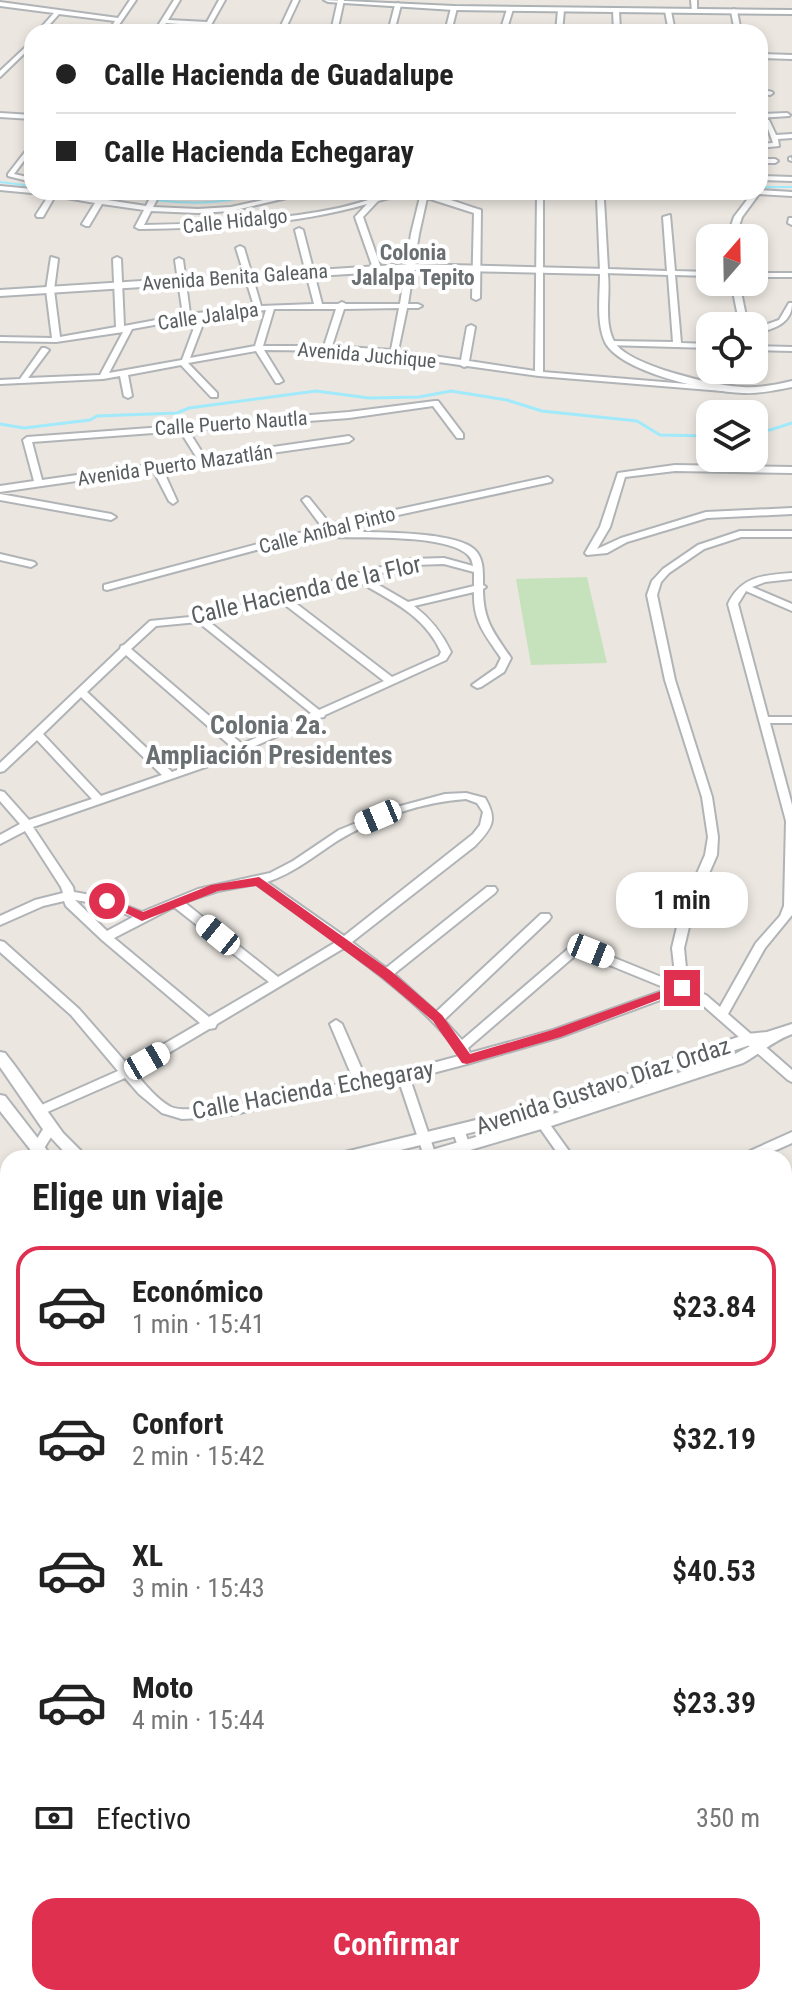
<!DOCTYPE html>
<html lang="es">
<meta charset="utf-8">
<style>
:root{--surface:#fff;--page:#f2f2f2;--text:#222;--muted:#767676;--line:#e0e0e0;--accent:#e0304f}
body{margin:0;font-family:"Roboto Condensed",sans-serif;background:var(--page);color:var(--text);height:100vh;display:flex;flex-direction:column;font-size:30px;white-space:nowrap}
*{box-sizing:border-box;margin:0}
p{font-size:26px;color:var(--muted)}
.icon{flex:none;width:44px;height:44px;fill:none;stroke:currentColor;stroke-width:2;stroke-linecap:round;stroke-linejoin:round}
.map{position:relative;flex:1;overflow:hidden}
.details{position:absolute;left:0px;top:1150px;width:792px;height:856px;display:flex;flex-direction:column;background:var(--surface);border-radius:24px 24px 0 0;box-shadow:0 4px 12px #0003}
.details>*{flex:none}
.guide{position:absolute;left:24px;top:24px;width:744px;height:176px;border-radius:24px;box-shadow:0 4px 12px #0003;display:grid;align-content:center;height:176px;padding:0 32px;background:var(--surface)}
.needle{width:52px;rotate:20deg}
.buttons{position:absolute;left:696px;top:224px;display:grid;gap:16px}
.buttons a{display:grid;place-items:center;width:72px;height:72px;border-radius:16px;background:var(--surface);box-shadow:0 4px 12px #0003;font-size:40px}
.end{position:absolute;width:36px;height:36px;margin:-18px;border:10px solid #e0304f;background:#fff;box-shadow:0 0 0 4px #fff}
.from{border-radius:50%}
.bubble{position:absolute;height:56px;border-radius:24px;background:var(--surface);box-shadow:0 4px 12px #0003;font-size:26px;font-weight:600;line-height:56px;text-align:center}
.car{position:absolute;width:24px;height:48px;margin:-24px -12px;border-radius:10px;box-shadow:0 0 6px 2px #0007;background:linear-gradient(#fff 24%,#345 0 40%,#fff 0 76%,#345 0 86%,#fff 0)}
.guide b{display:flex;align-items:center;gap:28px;height:76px;font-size:30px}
.guide b+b{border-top:2px solid var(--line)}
.guide i{width:20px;height:20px;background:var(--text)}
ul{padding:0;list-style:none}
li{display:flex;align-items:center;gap:24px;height:120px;margin:0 16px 12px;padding:0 16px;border:4px solid transparent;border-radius:24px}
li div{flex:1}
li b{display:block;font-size:30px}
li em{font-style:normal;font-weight:600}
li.selected{border-color:var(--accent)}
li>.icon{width:72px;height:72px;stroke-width:1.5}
h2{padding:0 32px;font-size:36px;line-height:96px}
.pay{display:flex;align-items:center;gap:20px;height:88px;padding:0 32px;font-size:30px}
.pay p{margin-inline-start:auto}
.button{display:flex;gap:16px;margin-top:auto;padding:16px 32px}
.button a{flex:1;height:92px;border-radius:24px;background:var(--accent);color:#fff;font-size:32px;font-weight:600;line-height:92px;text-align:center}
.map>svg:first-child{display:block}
.green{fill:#c6e2bd}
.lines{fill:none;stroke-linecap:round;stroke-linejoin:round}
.stream-far3{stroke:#a0eafb;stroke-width:2}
.stream-far2{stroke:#a0eafb;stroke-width:3}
.stream-far1{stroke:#a0eafb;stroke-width:4}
.stream{stroke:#a0eafb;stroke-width:5}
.minor-casing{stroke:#b1b4b7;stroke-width:4}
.tertiary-casing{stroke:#b1b4b7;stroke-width:4}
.secondary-casing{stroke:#adb2b5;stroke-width:4}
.minor{fill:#fff;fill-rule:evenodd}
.tertiary{fill:#fff;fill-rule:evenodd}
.secondary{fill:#fff;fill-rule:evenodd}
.route{fill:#e0304f}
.labels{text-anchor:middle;stroke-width:8;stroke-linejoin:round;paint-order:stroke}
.far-street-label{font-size:20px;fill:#595e60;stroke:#fff}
.far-neighbourhood-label{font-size:22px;font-weight:bold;fill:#6a7072;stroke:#fff}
.street-label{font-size:24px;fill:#595e60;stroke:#fff}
.neighbourhood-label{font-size:26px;font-weight:bold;fill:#6a7072;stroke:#fff}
</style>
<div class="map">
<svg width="792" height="2006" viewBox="0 0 792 2006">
<rect width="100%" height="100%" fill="#ebe6e0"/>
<path class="green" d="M587,577L607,663L531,665L516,579Z
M0,1546L8,1547V1858L0,1857Z"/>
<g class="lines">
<path class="stream-far3" d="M0,182L32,186
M760,187H792
M92,192C148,199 208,212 262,192"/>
<path class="stream-far2" d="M0,424L24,428L90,420L97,416L177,413L189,408L316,391L369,398L419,397L451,391L507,400L542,411L637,421L660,435L710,436
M754,429L770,430L792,423"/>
<path class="stream-far1" d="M784,1399L792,1395"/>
<path class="stream" d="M0,1599H8"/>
<g class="minor-casing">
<path id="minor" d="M130,0H136L114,32H108L115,21L59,14L43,32H37L54,13L0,6V2L118,18Z
M174,0H180L168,20L207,22L219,0H225L207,32H201L205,26L166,23L160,32H154Z
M293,0H299L284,32H278Z
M338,0H344L337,32H331Z
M691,0H697V12L692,11Z
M398,3L401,5L394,32H388L395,5Z
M454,6L457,8L451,32H445L451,8Z
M510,7L513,9L506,32H500L507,9Z
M561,8L564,10L562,32H556L558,10Z
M616,8L619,10L620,32H614L613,10Z
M668,9L671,11L675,32H669L665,11Z
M734,9L737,11L741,32H735L731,11Z
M32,41V46L0,77V71Z
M760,54L792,55V59L760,58Z
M760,89L772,92L773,93L770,95L760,93Z
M0,113L32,115V119L0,117Z
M787,113L790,115L789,116L760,118V114Z
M765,120H769L776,135L792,134V138L778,139L779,146L760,148V144L773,143Z
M32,143V150L14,174L32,178V182L8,176V174Z
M791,157L792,161L789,160V158Z
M760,159H775L778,161L775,163H760Z
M760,176L792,177V181L760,180Z
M0,186L32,189V192H35L32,193L0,190Z
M760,190L792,192V196L759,194L742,217L735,238H727L734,217L753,192H760Z
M39,192H55L146,206L153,192H161L153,207L198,209L231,207L299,192L308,193L231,211L198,213L151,211L144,225C208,224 276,221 339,208C366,202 388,191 416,192C437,193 460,204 481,210L480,298L476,300L472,298L474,213L427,198L419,234L408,304H418L422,306L418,308H407L398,351L461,360L467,327L471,325L475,327L469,361L535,371L537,196L543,195V372L735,388L739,390L735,392L539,376L467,366L464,367L460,365C393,355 331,350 264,350L283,381L279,383H276L256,351L188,363L217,393V397H211L181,365L128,375L132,396L128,398L124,396L120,376L103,379L0,384V380L20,379L42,348H45L49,350L28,378L100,375L123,332L56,342L0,341V337L52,338L46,290L51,257L58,259L54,290L60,337L116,327L113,259L117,257L121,259L124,326L183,315L175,260L179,258L183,260L190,314L254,306L236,248L240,246L244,248L261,306L314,304L295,230L299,228L303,230L322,304H338L342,302L346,304H400L411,234L420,197L400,195L378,201L363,217L381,268L377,270L373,268L355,217L367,204C294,225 215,228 139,229L135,227L144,210L102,204L89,226H86L82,224L95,203L55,196L43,217H37L36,215L49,195ZM399,308L391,350L332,346L344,309ZM274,309H336L324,346H263ZM266,310L255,346L190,358L206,316ZM198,317L182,360L109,373L132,329Z
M597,198L604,200L608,269L667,271L663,217L670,215L675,271L710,272V276L675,275L681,343L710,344V348L607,345L606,343L610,341L673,342L668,275L604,273L600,271Z
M789,218H792V225L788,223Z
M754,273H792V277H754Z
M731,282H739L748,326H740Z
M789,303H792C792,325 772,329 754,334V329L779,320Z
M754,346L792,347V351L754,350Z
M754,368L755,372L754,374L747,372V370Z
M435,401H438L463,434V438H457L433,406L349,418L188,430L205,457L349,436L353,439L349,442L208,462L204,465L200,463L162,468L177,501L173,504L169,501L153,470L0,492V486L34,481L23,440L27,437L177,426L181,423L185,425L349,412ZM180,431L197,458L42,480L32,442Z
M675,465L792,467V473L675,471L625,477L610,527L597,549L621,538L706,512L792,508V514L707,518L627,542L607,553L587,555L585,553L600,527L618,473Z
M548,477L552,480L551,482L324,531C357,533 451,529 474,549C484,558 483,572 483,585L486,587L483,589C483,621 494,633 511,658L504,672L481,687L477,688L472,685L496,668L501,658C485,634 473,622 474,592L414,606C431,619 442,633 451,652L446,660L325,715L324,717L318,718L217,763L33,827L73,887L74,892L107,898L142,912L198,889L270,873L293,861L339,830L393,808L445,794L466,793L485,798C498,820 492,828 475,846L352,942L386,968L487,887H495L497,890L495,893L394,974L436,1012L541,914H549L551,917L549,920L444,1020L462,1040L569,948L581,945L585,946L676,983L672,948L681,910L705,855L708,837L702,797L665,680L647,595L652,581L663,569L698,545L740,531H792V537H741L704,549L669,573L661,582L657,595L675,680L712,797L718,837L717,855L693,910L684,948L688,988L706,995L720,1007L756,943L780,916L784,906L786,821L728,604C741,576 764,575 792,573V579L765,582L752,587L792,604V611L746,591L738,604L768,717H792V723H770L792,805V915L765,948L728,1014L792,1070V1082L788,1080L698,1001L679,993L560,1037L467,1064L410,1079L436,1156L435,1158H425L424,1156L399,1081L219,1117L182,1119L162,1113L139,1094L125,1078L45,1113H37L35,1110L37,1107L118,1071L71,1015L0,952V941L4,942L79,1009L128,1065L200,1023L102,940L66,906L64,901L43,906L0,925V916L35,900L63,893L61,887L25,831L0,844V835L20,824L0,801V791L4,792L29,820L92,799L37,740L4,771L0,772V763L120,649L121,646L124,645L150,621L200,616L351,576L352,573H359L412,559L444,558L473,566C472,561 472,559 468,555C447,533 351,538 320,537L316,534L107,590L104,589V585L322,527L302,500L306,497L309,498L330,524ZM444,564L474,572V586L408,602L365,577L412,565ZM356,580C389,600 424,614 441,652L439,656L392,677L289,598ZM280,601L384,681L319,710L207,620ZM198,622L311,713L242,744L131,649L156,626ZM126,655L233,748L172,772L87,692ZM81,697L162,775L101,796L43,734ZM466,799L477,803L483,812L480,825L473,834L344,936L267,882C294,873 314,856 337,841C375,818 422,802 466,799ZM256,884L336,942L278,977L184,902L218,891ZM75,900L100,904L133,917L107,931ZM174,907L269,982L209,1017L114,938ZM344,948C375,971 443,1022 459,1056L403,1071L366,1079L342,1024L336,1020L330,1024L354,1081C321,1087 196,1118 171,1107C157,1100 145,1084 135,1073L209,1029L215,1028L217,1024ZM580,953L668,989L553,1030L470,1053L468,1048L577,954Z
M0,494L111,514L116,517L111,520L0,500Z
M0,554L34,562L36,564L31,567L0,560Z
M534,1106L538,1108L574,1158H561L528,1111L530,1108Z
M50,1124L55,1126L56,1129L38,1158H25L45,1126Z
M459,1127L464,1129L465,1132L474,1158H462L453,1132L454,1129Z
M792,1132V1143L758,1158H740L741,1155Z
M8,1189V1205L5,1211L0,1212V1196L3,1190Z
M792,1248V1259L784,1262V1251Z
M0,1335L8,1338V1350L0,1347Z
M784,1498C792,1502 792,1514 792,1525C781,1521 784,1509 784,1498Z
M792,1707V1723L784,1726V1710Z
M792,1811V1831L784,1836V1816Z
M0,1888L8,1889V1907L0,1906Z
M0,1985H8V1998H15L14,2000L0,2003Z
M748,1998H784L788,2000L791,2006H754L751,2004Z"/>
</g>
<g class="tertiary-casing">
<path id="tertiary" d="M411,264L607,269C612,291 602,322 615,343C630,366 715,386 743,387C759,388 776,385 792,381V387C776,390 759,394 743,393C711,392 620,372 605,342C596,322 600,295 600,274L411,270L0,296V290Z
M792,1024V1034C773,1041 761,1053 743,1063L548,1127L443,1158H415L418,1154L541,1118L733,1055L756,1043L534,1117L368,1158H337L340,1154L345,1152L533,1106L747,1034L767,1032Z
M0,1052L5,1053L15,1066L63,1133L88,1158H70L42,1128L0,1067Z
M0,1095L5,1096L53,1158H37L0,1111Z"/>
</g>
<g class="secondary-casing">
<path id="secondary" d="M324,0L454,6L792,10V14L454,10L328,2Z"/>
</g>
<use href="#minor" class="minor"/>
<use href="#tertiary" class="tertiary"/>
<use href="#secondary" class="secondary"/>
</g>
<path class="route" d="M259,877L391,971L442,1015L470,1054L552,1030L678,985L689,988L561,1037L467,1064L462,1063L433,1021L382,978L256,886L218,891L142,921L101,901L107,897L143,912L211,885Z"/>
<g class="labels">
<g class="far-street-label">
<text transform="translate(235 221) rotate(-6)" y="7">Calle Hidalgo</text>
<text transform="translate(235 277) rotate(-4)" y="7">Avenida Benita Galeana</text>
<text transform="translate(208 316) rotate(-8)" y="7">Calle Jalalpa</text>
<text transform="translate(367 355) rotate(5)" y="7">Avenida Juchique</text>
<text transform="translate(231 423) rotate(-4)" y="7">Calle Puerto Nautla</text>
<text transform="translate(175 465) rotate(-8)" y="7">Avenida Puerto Mazatlán</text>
<text transform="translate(327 530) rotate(-14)" y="7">Calle Aníbal Pinto</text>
</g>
<g class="far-neighbourhood-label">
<text x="413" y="260">Colonia<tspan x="413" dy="25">Jalalpa Tepito</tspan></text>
</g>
<g class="street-label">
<text transform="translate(306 590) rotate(-13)" y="8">Calle Hacienda de la Flor</text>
<text transform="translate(603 1086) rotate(-18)" y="8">Avenida Gustavo Díaz Ordaz</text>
<text transform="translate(313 1090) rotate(-10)" y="8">Calle Hacienda Echegaray</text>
</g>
<g class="neighbourhood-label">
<text x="269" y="734">Colonia 2a.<tspan x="269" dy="30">Ampliación Presidentes</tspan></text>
</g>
</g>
</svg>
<div class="buttons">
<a><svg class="needle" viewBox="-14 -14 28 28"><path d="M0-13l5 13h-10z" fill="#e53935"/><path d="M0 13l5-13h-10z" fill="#767676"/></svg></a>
<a><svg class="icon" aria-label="locate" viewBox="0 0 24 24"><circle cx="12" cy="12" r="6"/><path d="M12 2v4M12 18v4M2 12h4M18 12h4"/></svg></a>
<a><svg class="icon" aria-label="layers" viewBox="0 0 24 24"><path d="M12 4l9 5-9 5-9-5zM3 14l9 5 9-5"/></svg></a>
</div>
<i class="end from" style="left:107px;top:901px"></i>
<i class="end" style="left:682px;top:988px"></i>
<div class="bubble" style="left:616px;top:872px;width:132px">1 min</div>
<i class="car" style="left:378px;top:817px;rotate:247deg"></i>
<i class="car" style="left:218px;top:935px;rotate:309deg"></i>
<i class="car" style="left:591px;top:951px;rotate:112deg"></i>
<i class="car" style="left:147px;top:1061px;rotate:60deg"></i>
<div class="guide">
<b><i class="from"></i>Calle Hacienda de Guadalupe</b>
<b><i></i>Calle Hacienda Echegaray</b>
</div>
<section class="details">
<h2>Elige un viaje</h2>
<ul>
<li class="selected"><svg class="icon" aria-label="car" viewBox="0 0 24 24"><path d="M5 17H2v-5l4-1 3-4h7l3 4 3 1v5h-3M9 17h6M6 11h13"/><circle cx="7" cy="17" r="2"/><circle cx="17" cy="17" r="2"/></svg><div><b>Económico</b><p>1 min · 15:41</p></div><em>$23.84</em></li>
<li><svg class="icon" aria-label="car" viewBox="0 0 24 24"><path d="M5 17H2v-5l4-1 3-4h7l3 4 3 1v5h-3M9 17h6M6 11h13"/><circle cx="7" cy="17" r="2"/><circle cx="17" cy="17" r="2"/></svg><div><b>Confort</b><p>2 min · 15:42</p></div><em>$32.19</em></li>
<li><svg class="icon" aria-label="car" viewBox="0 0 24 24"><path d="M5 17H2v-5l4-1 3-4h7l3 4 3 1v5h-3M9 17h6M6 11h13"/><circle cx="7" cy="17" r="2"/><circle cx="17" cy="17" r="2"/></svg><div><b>XL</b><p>3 min · 15:43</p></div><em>$40.53</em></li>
<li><svg class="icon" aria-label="car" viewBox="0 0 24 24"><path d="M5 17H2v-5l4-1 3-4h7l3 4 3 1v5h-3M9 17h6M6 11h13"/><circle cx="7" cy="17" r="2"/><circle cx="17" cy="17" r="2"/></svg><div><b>Moto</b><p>4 min · 15:44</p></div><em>$23.39</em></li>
</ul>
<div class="pay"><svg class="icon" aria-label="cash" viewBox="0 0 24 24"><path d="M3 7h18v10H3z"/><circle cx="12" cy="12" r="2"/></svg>Efectivo<p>350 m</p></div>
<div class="button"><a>Confirmar</a></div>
</section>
</div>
